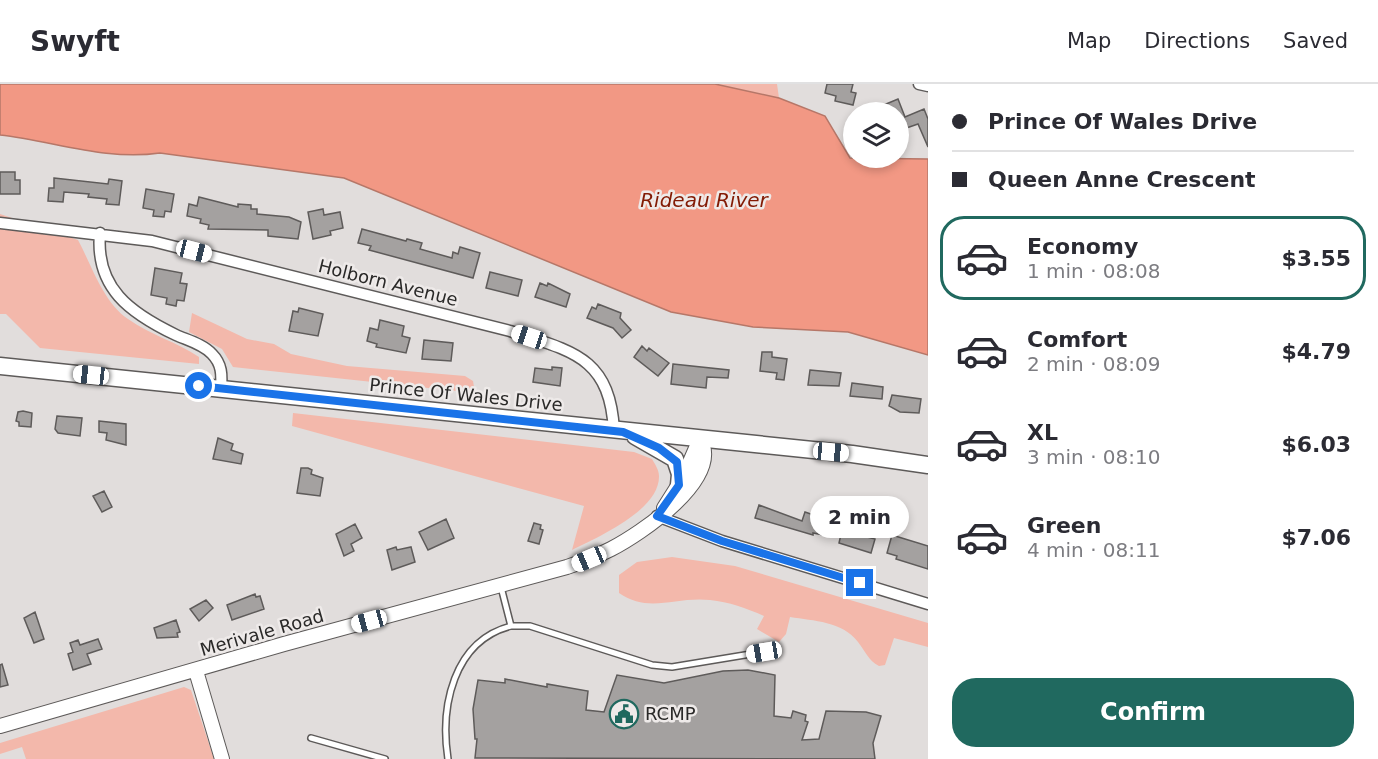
<!DOCTYPE html>
<meta charset="utf-8">
<style>
:root{--surface:#fff;--page:#f2f2f3;--text:#2b2b33;--muted:#7c7c81;--line:#e1e1e2;--accent:#20695f}
body{margin:0;font-family:"DejaVu Sans",sans-serif;background:var(--page);color:var(--text);height:100vh;display:flex;flex-direction:column;font-size:22px;white-space:nowrap}
*{box-sizing:border-box;margin:0}
p{font-size:20px;color:var(--muted)}
.icon{flex:none;width:33px;height:33px;fill:none;stroke:currentColor;stroke-width:2;stroke-linecap:round;stroke-linejoin:round}
.map{position:relative;flex:1;overflow:hidden}
.drawer{display:flex;flex-direction:column;background:var(--surface);width:450px}
.drawer>*{flex:none}
.banner{display:grid;align-content:center;height:132px;padding:0 24px;background:var(--surface)}
.tools{position:absolute;left:843px;top:18px;display:grid;gap:12px}
.tools a{display:grid;place-items:center;width:66px;height:66px;border-radius:50%;background:var(--surface);box-shadow:0 3px 9px #0003;font-size:30px}
.end{position:absolute;width:27px;height:27px;margin:-14px;border:8px solid #1a73e8;background:#fff;box-shadow:0 0 0 3px #fff}
.from{border-radius:50%}
.bubble{position:absolute;height:42px;border-radius:21px;background:var(--surface);box-shadow:0 3px 9px #0003;font-size:20px;font-weight:800;line-height:42px;text-align:center}
.car{position:absolute;width:18px;height:36px;margin:-18px -9px;border-radius:8px;box-shadow:0 0 4px 2px #0007;background:linear-gradient(#fff 24%,#345 0 40%,#fff 0 76%,#345 0 86%,#fff 0)}
.banner b{display:flex;align-items:center;gap:21px;height:57px;font-size:22px}
.banner b+b{border-top:2px solid var(--line)}
.banner i{width:15px;height:15px;background:var(--text)}
ul{padding:0;list-style:none}
li{display:flex;align-items:center;gap:18px;height:84px;margin:0 12px 9px;padding:0 12px;border:3px solid transparent;border-radius:24px}
li div{flex:1}
li b{display:block;font-size:22px}
li em{font-style:normal;font-weight:800}
li.selected{border-color:var(--accent)}
li>.icon{width:54px;height:54px;stroke-width:1.5}
.primary-button{display:flex;gap:12px;margin-top:auto;padding:12px 24px}
.primary-button a{flex:1;height:69px;border-radius:24px;background:var(--accent);color:#fff;font-size:24px;font-weight:800;line-height:69px;text-align:center}
header{display:flex;align-items:center;gap:36px;box-sizing:border-box;height:84px;padding:0 30px;background:var(--surface);border-bottom:2px solid var(--line)}
header strong{font-size:28px}
nav{display:flex;gap:33px;margin-inline-start:auto;font-size:21px}
main{display:flex;flex:1;min-height:0}
.map>svg:first-child{display:block}
.green{fill:#f3b8ab}
.water{fill:#f29884;stroke:#b67768;stroke-width:1.5}
.building{fill:#a4a1a0;stroke:#5e5b5a;stroke-width:1.5}
.lines{fill:none;stroke-linecap:round;stroke-linejoin:round}
.lane-casing{stroke:#5d5a59;stroke-width:8}
.street-casing{stroke:#5d5a59;stroke-width:13}
.secondary-casing{stroke:#5d5a59;stroke-width:16}
.primary-casing{stroke:#5d5a59;stroke-width:19}
.lane{stroke:#fff;stroke-width:5}
.street{stroke:#fff;stroke-width:10}
.secondary{stroke:#fff;stroke-width:14}
.primary{stroke:#fff;stroke-width:16}
.route{stroke:#1a73e8;stroke-width:8}
.labels{text-anchor:middle;stroke-width:5;stroke-linejoin:round;paint-order:stroke}
.street-label{font-size:18px;fill:#2a2928;stroke:#eeeae9}
.poi-label{font-size:18px;fill:#2a2928;stroke:#eeeae9;text-anchor:start}
.water-label{font-size:20px;font-style:italic;fill:#831b05;stroke:#eeeae9}
</style>
<header>
<strong>Swyft</strong>
<nav><a>Map</a><a>Directions</a><a>Saved</a></nav>
</header>
<main>
<div class="map">
<svg width="928" height="675" viewBox="0 0 928 675">
<rect width="100%" height="100%" fill="#e1dddc"/>
<path class="green" d="M715,0H777L779,14Z
M0,130L78,156C92,182 103,218 128,235C150,251 177,258 199,273V280L40,264L6,230H0Z
M192,229L247,255L274,260L291,270L347,282L465,292L473,297L475,309L233,283L222,265L189,248Z
M293,329L634,368L652,375C655,380 659,386 659,392C660,426 598,453 572,466L584,422L292,342Z
M672,473L735,482L928,539V563L894,554L885,581L879,582C868,576 866,568 858,558C842,537 814,537 790,533L786,550L779,558L757,545L764,532C746,524 729,518 710,516C676,512 649,530 619,509V491L637,478Z
M184,603L191,606L214,675H26L22,663L0,670V659Z"/>
<path class="water" d="M0,0H715L779,14L825,32L850,74L928,75V271L848,248L753,243L671,228L344,94L160,69C105,77 54,57 0,51Z"/>
<path class="building" d="M827,0H853L851,8L856,9L853,21L835,17L836,12L825,9Z
M898,15L905,33L924,25L928,35V63L918,40L898,47V28H881L879,23Z
M0,88H15V96H20V110H0Z
M54,94L108,100L109,95L122,97L119,121L106,120L107,115L88,113L89,110L64,108L63,118L48,117L49,104H54Z
M146,105L174,110L171,128L165,127L164,133L153,132L154,126L143,124Z
M199,113L238,123V120L251,121V125H257V130L289,133L301,138L298,155L268,152V146L208,145L209,141L200,139L201,135L187,132L189,120L197,122Z
M323,125L324,131L340,128L343,144L330,147L331,151L313,155L308,128Z
M362,145L406,157L407,155L422,159L420,165L452,174L453,168L458,170L460,163L480,169L473,194L369,166L371,162L358,159Z
M155,184L182,189L180,199L187,200L184,217L177,216L176,222L166,220L167,214L151,211Z
M490,188L522,196L518,212L486,204Z
M540,199L547,202L548,199L570,210L566,223L535,213Z
M598,220L621,229L620,234L631,246L622,254L613,244L587,234L592,223L596,225Z
M299,224L323,230L318,252L289,247L293,227L298,228Z
M380,236L404,242L402,252L410,254L406,269L376,263L377,260L367,257L370,244L378,246Z
M424,256L453,259L451,277L422,275Z
M642,262L647,267L649,264L669,279L658,292L634,273Z
M762,268H772V273L787,275L784,296L776,295L777,289L760,287Z
M673,280L729,286L728,294L707,293L706,304L671,300Z
M552,283L562,284L560,302L533,298L535,284L552,286Z
M810,286L841,289L839,302L808,301Z
M852,299L883,303L882,315L850,312Z
M892,311L921,315L919,329L900,328L889,322Z
M23,327L32,329L31,343L19,342V338L16,337L18,328Z
M57,332L82,334L80,352L58,349L55,345Z
M99,337L126,340V361L106,356L107,349L99,348Z
M218,354L233,360L231,366L243,370L241,380L213,375Z
M301,384H308L312,386L311,390L323,394L320,412L297,409Z
M104,407L112,423L102,428L93,412Z
M759,421L802,437L805,428L828,436L823,451L813,449V451L755,434Z
M446,435L454,454L428,466L419,448Z
M534,439L541,441L540,445L543,446L539,460L528,457Z
M355,440L362,454L351,460L354,467L344,472L336,450Z
M853,445L860,447L859,451L875,455L871,469L839,459L842,446L852,448Z
M892,451L928,462V485L896,475L897,472L887,469Z
M396,463L397,466L411,463L415,478L392,486L387,466Z
M255,510L256,513L260,512L264,525L232,536L227,521Z
M206,516L213,524L199,537L190,525Z
M35,528L44,555L34,559L24,534Z
M176,536L180,548L177,549L178,553L157,554L154,544Z
M98,555L102,565L87,570L91,580L73,586L68,570L73,568L70,559L78,556L80,561Z
M2,580L8,601L0,603V581Z
M723,587L748,586L775,591L774,632L791,634L793,627L806,631L805,637L808,638L802,656L819,655L826,627L866,628L881,632L873,659L875,675L475,674L477,655H475L473,625L478,596L505,599V595L547,603V600L588,607L586,626L604,628L617,591L664,599Z"/>
<g class="lines">
<g class="lane-casing">
<path id="lane" d="M511,542H530L652,581L672,583L763,568
M311,654L385,675
M448,675C440,623 453,557 511,542L501,503"/>
</g>
<g class="street-casing">
<path id="street" d="M919,0L928,2
M0,139L152,157L510,247C571,267 610,272 614,347
M100,149C95,204 130,229 176,251C187,256 203,260 212,270C222,280 222,291 221,304
M657,432L722,457L928,520"/>
</g>
<g class="secondary-casing">
<path id="secondary" d="M664,424L683,394L700,355
M196,587L222,675
M0,642L284,560L567,483C582,478 597,472 611,465C640,450 723,395 700,355"/>
</g>
<g class="primary-casing">
<path id="primary" d="M0,282L852,370L928,381
M635,352L675,375L680,390L679,401"/>
</g>
<use href="#lane" class="lane"/>
<use href="#street" class="street"/>
<use href="#secondary" class="secondary"/>
<use href="#primary" class="primary"/>
</g>
<g class="lines">
<path class="route" d="M199,302L623,348L659,364L677,378L679,401L657,432L722,457L860,499"/>
</g>
<defs>
<g id="civic-ring" transform="scale(1.5)"><circle r="9.5" fill="#eeeae9" stroke="#20695f" stroke-width="1.5"/><path d="M-.6-6.5H3V-4.5H.6V-3L4-1V1h2V6H-6V1h2V-1L-.6-3ZM-1.2 2.5V6h2.4V2.5Z" fill="#20695f"/></g>
</defs>
<g fill-rule="evenodd">
<use href="#civic-ring" x="624" y="630"/>
</g>
<g class="labels">
<g class="street-label">
<text transform="translate(388 199) rotate(14)" y="6">Holborn Avenue</text>
<text transform="translate(466 311) rotate(6)" y="6">Prince Of Wales Drive</text>
<text transform="translate(262 549) rotate(-16)" y="6">Merivale Road</text>
</g>
<g class="poi-label">
<text x="645" y="636">RCMP</text>
</g>
<g class="water-label">
<text x="704" y="123">Rideau River</text>
</g>
</g>
</svg>
<div class="tools">
<a><svg class="icon" aria-label="layers" viewBox="0 0 24 24"><path d="M12 4l9 5-9 5-9-5zM3 14l9 5 9-5"/></svg></a>
</div>
<i class="end from" style="left:199px;top:302px"></i>
<i class="end" style="left:860px;top:499px"></i>
<div class="bubble" style="left:810px;top:412px;width:99px">2 min</div>
<i class="car" style="left:194px;top:167px;rotate:104deg"></i>
<i class="car" style="left:529px;top:253px;rotate:288deg"></i>
<i class="car" style="left:91px;top:291px;rotate:276deg"></i>
<i class="car" style="left:831px;top:368px;rotate:95deg"></i>
<i class="car" style="left:589px;top:475px;rotate:247deg"></i>
<i class="car" style="left:369px;top:537px;rotate:255deg"></i>
<i class="car" style="left:764px;top:568px;rotate:260deg"></i>
</div>
<section class="drawer">
<div class="banner">
<b><i class="from"></i>Prince Of Wales Drive</b>
<b><i></i>Queen Anne Crescent</b>
</div>
<ul>
<li class="selected"><svg class="icon" aria-label="car" viewBox="0 0 24 24"><path d="M5 17H2v-5l4-1 3-4h7l3 4 3 1v5h-3M9 17h6M6 11h13"/><circle cx="7" cy="17" r="2"/><circle cx="17" cy="17" r="2"/></svg><div><b>Economy</b><p>1 min · 08:08</p></div><em>$3.55</em></li>
<li><svg class="icon" aria-label="car" viewBox="0 0 24 24"><path d="M5 17H2v-5l4-1 3-4h7l3 4 3 1v5h-3M9 17h6M6 11h13"/><circle cx="7" cy="17" r="2"/><circle cx="17" cy="17" r="2"/></svg><div><b>Comfort</b><p>2 min · 08:09</p></div><em>$4.79</em></li>
<li><svg class="icon" aria-label="car" viewBox="0 0 24 24"><path d="M5 17H2v-5l4-1 3-4h7l3 4 3 1v5h-3M9 17h6M6 11h13"/><circle cx="7" cy="17" r="2"/><circle cx="17" cy="17" r="2"/></svg><div><b>XL</b><p>3 min · 08:10</p></div><em>$6.03</em></li>
<li><svg class="icon" aria-label="car" viewBox="0 0 24 24"><path d="M5 17H2v-5l4-1 3-4h7l3 4 3 1v5h-3M9 17h6M6 11h13"/><circle cx="7" cy="17" r="2"/><circle cx="17" cy="17" r="2"/></svg><div><b>Green</b><p>4 min · 08:11</p></div><em>$7.06</em></li>
</ul>
<div class="primary-button"><a>Confirm</a></div>
</section>
</main>
